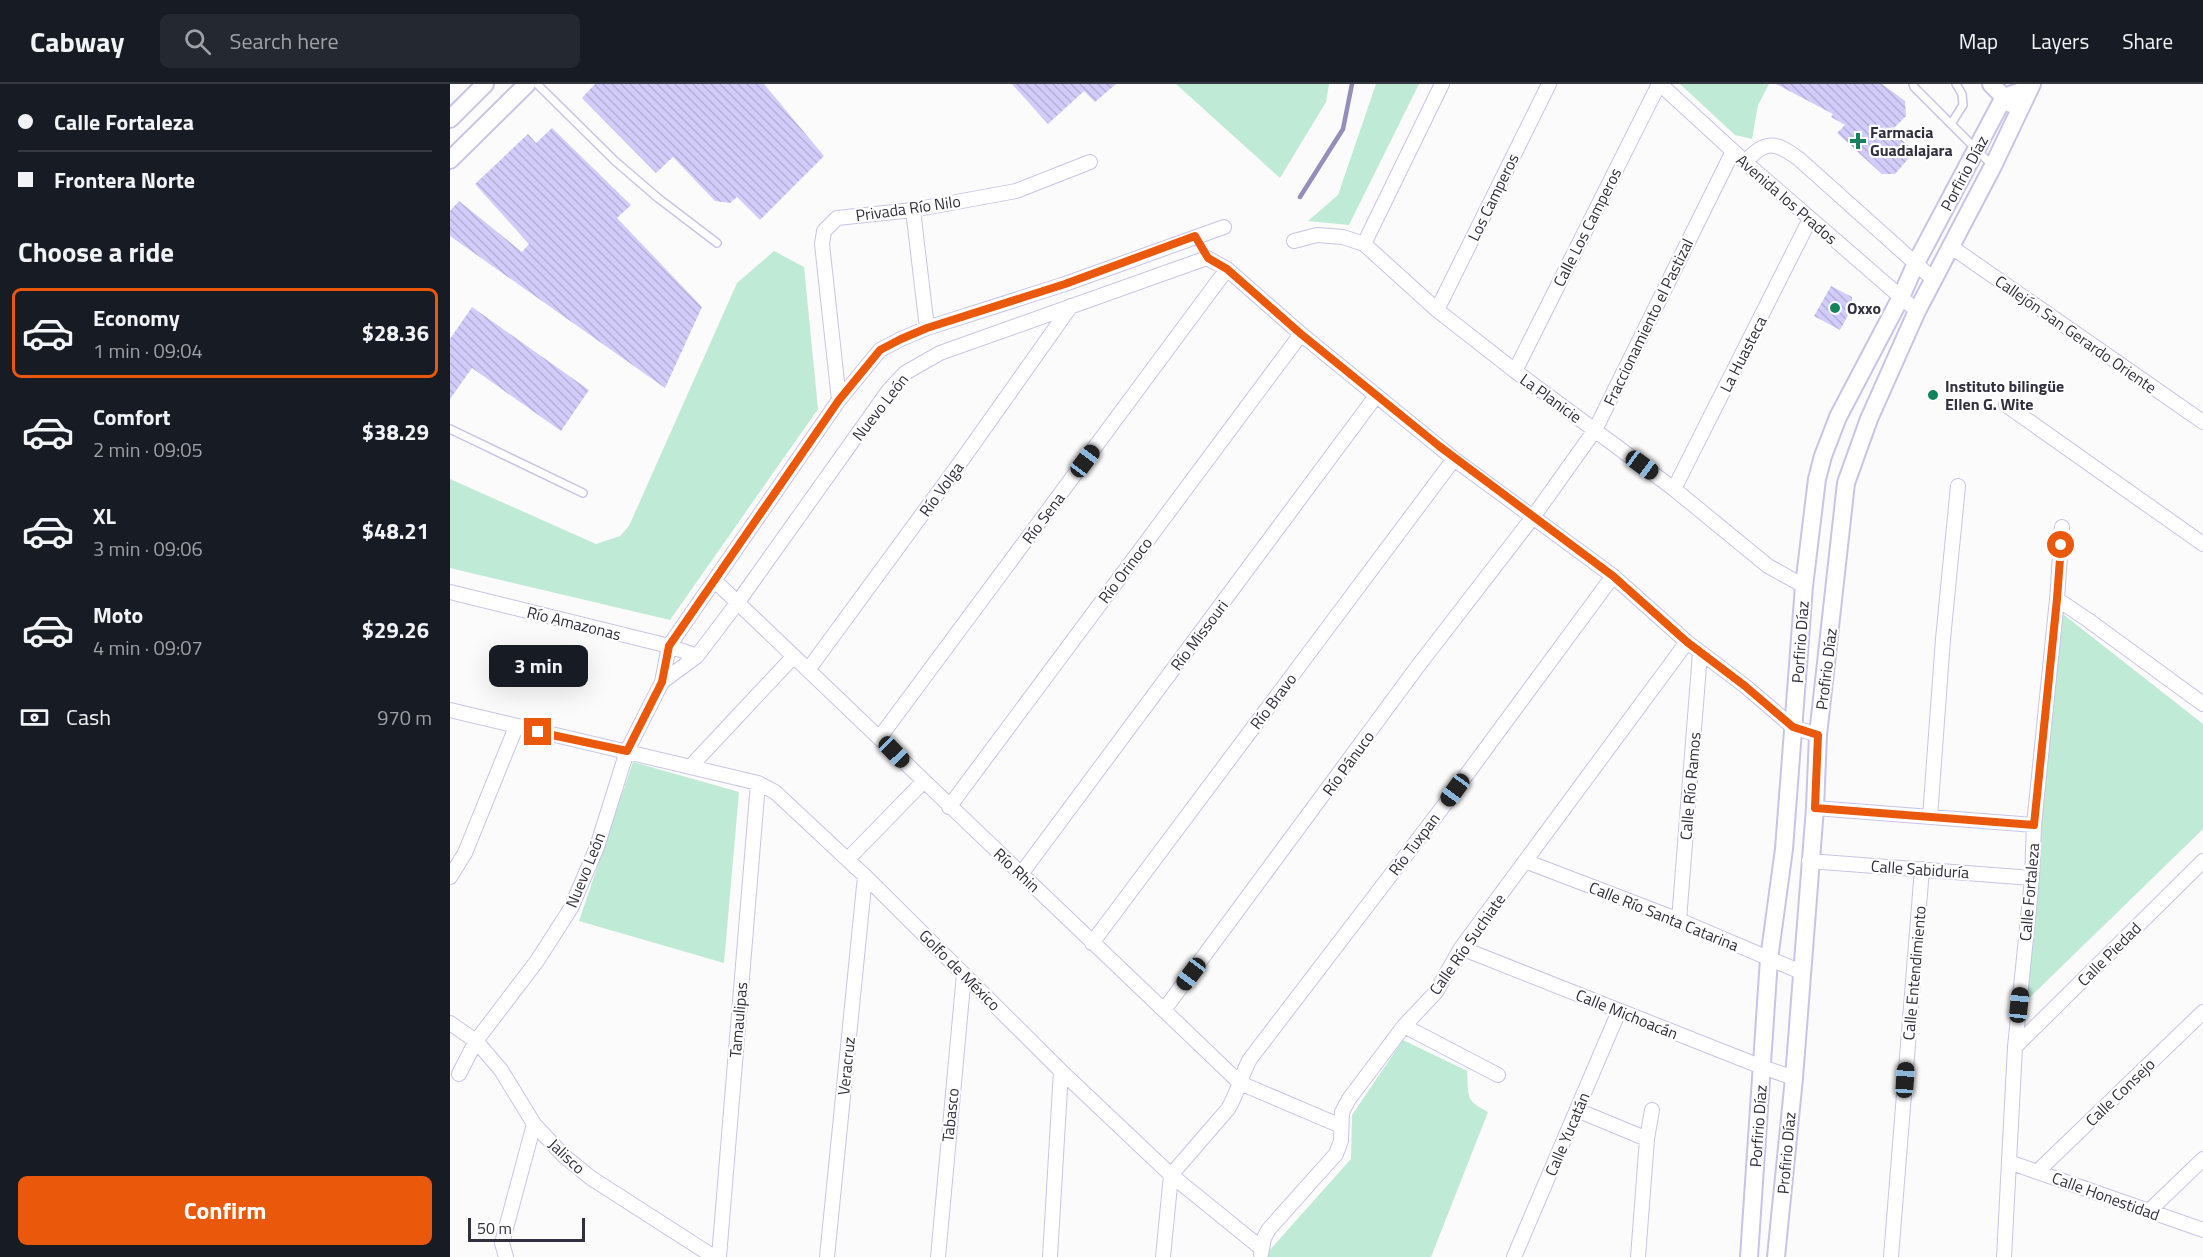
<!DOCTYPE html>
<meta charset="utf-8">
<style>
:root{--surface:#171b24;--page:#242831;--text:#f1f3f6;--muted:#9ea1a6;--line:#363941;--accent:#ea580c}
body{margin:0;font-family:"Titillium Web",sans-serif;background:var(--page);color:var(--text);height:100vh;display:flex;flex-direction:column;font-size:22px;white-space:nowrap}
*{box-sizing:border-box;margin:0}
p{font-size:20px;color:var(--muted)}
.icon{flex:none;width:33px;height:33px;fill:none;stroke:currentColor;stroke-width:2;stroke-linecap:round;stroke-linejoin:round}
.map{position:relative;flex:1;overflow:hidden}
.panel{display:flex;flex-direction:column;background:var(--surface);width:450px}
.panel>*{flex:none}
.hud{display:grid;align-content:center;height:132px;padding:0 18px;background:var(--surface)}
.scale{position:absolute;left:18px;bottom:15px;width:117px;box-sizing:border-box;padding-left:6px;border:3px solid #312f3d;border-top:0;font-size:16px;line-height:21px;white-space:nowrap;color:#312f3d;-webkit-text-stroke:4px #fff;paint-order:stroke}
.end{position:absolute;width:27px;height:27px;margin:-14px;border:8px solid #ea580c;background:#fff;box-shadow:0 0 0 3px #fff}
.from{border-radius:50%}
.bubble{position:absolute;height:42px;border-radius:9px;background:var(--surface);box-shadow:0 6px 24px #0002;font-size:20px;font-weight:700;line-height:42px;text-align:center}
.car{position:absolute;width:18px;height:36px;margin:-18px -9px;border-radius:8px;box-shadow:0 0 4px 2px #0007;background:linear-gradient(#222 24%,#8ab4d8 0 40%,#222 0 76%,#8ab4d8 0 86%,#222 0)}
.hud b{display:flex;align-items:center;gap:21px;height:57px;font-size:22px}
.hud b+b{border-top:2px solid var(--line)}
.hud i{width:15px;height:15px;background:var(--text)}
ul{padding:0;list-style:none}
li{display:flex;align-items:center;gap:18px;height:90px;margin:0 12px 9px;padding:0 6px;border:3px solid transparent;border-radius:9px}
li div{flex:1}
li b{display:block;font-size:22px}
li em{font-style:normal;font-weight:700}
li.active{border-color:var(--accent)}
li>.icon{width:54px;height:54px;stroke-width:1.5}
h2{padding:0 18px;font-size:27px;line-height:72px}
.pay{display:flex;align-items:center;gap:15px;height:66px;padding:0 18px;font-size:22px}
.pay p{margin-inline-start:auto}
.primary-button{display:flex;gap:12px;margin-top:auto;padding:12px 18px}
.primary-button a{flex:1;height:69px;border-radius:9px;background:var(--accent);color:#fff;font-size:24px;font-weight:700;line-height:69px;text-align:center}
header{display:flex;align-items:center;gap:36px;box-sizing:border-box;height:84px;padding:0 30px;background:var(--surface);border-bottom:2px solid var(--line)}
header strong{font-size:28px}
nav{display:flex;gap:33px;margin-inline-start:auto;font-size:21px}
.search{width:420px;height:54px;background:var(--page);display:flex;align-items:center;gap:15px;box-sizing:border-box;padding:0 21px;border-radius:9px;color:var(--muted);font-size:22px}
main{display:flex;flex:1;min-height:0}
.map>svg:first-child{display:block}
.green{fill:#bfead5}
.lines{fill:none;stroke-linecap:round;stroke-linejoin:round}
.stream{stroke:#938eba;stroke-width:4.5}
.building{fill:url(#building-back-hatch)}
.service-casing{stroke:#c8c4e6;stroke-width:10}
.minor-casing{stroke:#c8c4e6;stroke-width:16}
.tertiary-casing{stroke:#c8c4e6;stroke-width:20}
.service{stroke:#fff;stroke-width:7}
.minor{stroke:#fff;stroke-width:14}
.tertiary{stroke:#fff;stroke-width:16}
.route{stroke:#ea580c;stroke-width:8}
.poi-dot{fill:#15825e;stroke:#fff;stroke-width:2}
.labels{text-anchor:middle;stroke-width:4.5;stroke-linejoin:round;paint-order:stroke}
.poi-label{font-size:16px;font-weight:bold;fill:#312f3d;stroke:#fff;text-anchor:start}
.street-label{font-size:16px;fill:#312f3d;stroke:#fff}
</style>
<header>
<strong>Cabway</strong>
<div class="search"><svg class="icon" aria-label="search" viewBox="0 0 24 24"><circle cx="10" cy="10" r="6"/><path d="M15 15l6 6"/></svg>Search here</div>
<nav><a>Map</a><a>Layers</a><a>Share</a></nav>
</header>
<main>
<section class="panel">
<div class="hud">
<b><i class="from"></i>Calle Fortaleza</b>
<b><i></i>Frontera Norte</b>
</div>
<h2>Choose a ride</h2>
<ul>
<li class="active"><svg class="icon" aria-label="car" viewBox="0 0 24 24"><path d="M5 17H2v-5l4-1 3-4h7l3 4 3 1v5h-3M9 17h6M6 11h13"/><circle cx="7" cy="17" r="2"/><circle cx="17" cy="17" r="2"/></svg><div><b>Economy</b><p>1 min · 09:04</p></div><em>$28.36</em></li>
<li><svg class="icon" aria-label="car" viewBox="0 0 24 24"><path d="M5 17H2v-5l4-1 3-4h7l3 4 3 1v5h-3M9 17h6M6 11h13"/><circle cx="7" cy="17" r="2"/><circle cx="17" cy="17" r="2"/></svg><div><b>Comfort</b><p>2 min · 09:05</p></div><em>$38.29</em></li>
<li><svg class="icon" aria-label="car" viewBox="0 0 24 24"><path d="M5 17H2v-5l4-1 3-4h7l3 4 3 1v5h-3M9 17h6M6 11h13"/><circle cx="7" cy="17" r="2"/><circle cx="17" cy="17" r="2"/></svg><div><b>XL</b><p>3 min · 09:06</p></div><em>$48.21</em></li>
<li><svg class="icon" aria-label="car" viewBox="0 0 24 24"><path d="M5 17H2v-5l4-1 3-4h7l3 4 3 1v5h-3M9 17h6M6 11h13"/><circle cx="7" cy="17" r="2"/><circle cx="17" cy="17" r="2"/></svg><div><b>Moto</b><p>4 min · 09:07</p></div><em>$29.26</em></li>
</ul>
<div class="pay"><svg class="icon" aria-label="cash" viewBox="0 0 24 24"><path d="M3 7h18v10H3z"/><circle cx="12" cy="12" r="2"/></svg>Cash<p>970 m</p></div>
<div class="primary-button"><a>Confirm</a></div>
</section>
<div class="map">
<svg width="1753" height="1173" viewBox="0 0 1753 1173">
<defs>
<pattern id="building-back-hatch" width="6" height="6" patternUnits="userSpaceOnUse" patternTransform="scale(1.5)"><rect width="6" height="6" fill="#d1ccfa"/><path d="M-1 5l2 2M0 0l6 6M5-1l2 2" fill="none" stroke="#b4b0d7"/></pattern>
</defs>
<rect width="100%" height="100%" fill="#fbfbfb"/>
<path class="green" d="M726,0H879L876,18L830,94Z
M926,0H969L899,141L858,137L888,111Z
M1230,0H1319L1308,21L1302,55L1285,51Z
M324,167L354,183L368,325L220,536L0,484V395L146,460L170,452L179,442L287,199Z
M1609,527L1753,640V745L1576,917Z
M183,678L289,708L274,879L129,837Z
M953,956L1017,987C1019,1012 1014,1016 1038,1028L981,1173H818L817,1169L901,1075L902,1031Z"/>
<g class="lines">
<path class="stream" d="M850,113L893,45L902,0"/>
</g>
<path class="building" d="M145,0H314L374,72L310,136L287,113L280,119L265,117L223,73L206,89L132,14Z
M562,0H666L645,18L634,7L598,40Z
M1326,0H1432L1455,17L1456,32L1441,47L1465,67L1445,90H1432L1387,49L1395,41L1381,33L1383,30Z
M102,44L181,121L167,134L252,223L215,304L0,152V127L9,117L72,168L79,160L25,100L78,50L86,59Z
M1381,202L1402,213V224L1390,246L1364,232Z
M22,223L139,306L111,347L22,284L0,315V255Z"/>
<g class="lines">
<g class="service-casing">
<path id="service" d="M87,0L165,77L208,114L267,159
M1463,0L1464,3L1543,82
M1501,40L1513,21L1512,10L1506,0
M0,345L133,409"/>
</g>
<g class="minor-casing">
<path id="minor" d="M1210,0L1295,78L1467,227
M1295,78C1316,56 1325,57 1349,75L1483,195
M463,126L477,244
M844,157L867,151L893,153L914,160L987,226L1065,287L1224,405L1318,482L1354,502
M914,160L992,0
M1500,162L1753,338
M987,226L1099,0
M1065,287L1209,0
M389,316L372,160L374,147L387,134L463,126L566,107L640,78
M1556,321L1753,460
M1224,405L1360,135
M265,497L790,999L891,1042
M0,508L219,562L247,572
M1607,515L1638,536L1753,620
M358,586L512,376L621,222
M212,598L247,572L288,518L439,306L455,289L490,269L757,174L777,185L851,250L1004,375L1163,492L1237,558L1295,602L1343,643L1368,651
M0,626L308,699L325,708L415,792L611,987L721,1091L811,1164
M430,653L777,185
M240,683L344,572
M499,723L851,250
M1365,724L1584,741
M1480,733L1493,555L1508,402
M398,775L473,698
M1075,777L1229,836L1351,888
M1359,777L1582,794
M571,790L926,312
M0,793L15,769L66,643
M1229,836L1250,569
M642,859L1004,375
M1011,864L1312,983L1344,994
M714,926L968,582L1083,433L1145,346L1283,67
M0,939L26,957L51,986L84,1040L114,1072L141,1094L264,1173
M954,942L1048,991
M1565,963L1753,777
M9,990L26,957L87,877L121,824L147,763L177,667L212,598L219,562L389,316L430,266L451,255L477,244L615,200L774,143
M1127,1026L1197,1055
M1559,1078L1753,1146
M1587,1088L1753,928
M1698,1128L1753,1075
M811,1170L814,1154L819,1145L886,1070L891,1057L892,1028L899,1015L954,942L986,908L1011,864L1237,558
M56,1173L52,1159L84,1040
M269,1173L308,699
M377,1173L415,792
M488,1173L514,890
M600,1173L611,987
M713,1173L721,1091L778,1025C788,1009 791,991 800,975L992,724L1163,492
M1064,1173L1169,927
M1188,1173L1197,1055L1202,1026
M1441,1173L1472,785
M1554,1173L1565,963L1582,794L1584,741L1607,515L1612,443"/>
</g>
<g class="tertiary-casing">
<path id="tertiary" d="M1541,0L1561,20
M0,35L35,0
M0,76L77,0
M1299,1173L1319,875L1334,765L1354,502L1367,395L1373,372L1388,333L1451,213L1466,179L1554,13L1580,4
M1326,1173L1344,994L1365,724L1368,651L1396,399L1419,335L1467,227L1543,82L1582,0"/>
</g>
<use href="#service" class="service"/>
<use href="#minor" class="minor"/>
<use href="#tertiary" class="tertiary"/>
</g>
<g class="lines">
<path class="route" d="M88,648L177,667L212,598L219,562L389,316L430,266L451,255L477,244L615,200L745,152L758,174L777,185L851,250L989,362L1163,492L1237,558L1295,602L1343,643L1368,651L1365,724L1584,741L1607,515L1611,461"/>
</g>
<g class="poi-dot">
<path d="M1405 48h6v6h6v6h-6v6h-6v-6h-6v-6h6z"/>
<circle cx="1385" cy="224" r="6"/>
<circle cx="1483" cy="311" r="6"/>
</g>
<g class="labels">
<g class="poi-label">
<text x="1420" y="54">Farmacia<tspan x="1420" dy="18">Guadalajara</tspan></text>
<text x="1397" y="230">Oxxo</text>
<text x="1495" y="308">Instituto bilingüe<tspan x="1495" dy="18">Ellen G. Wite</tspan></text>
</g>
<g class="street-label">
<text transform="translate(1514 89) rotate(-62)" y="6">Porfirio Díaz</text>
<text transform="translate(1043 113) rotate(-64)" y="6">Los Camperos</text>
<text transform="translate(1337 115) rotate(41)" y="6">Avenida los Prados</text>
<text transform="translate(458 124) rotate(-8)" y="6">Privada Río Nilo</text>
<text transform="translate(1137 143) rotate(-63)" y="6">Calle Los Camperos</text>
<text transform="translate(1198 238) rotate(-64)" y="6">Fraccionamiento el Pastizal</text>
<text transform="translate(1626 250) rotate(35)" y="6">Callejón San Gerardo Oriente</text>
<text transform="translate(1293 270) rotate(-63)" y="6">La Huasteca</text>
<text transform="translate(1101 314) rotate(36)" y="6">La Planicie</text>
<text transform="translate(430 323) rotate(-52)" y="6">Nuevo León</text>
<text transform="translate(491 405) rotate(-54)" y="6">Río Volga</text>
<text transform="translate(593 434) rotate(-53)" y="6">Río Sena</text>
<text transform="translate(675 486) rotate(-53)" y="6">Río Orinoco</text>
<text transform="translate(124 539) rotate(14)" y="6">Río Amazonas</text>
<text transform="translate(749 551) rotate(-53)" y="6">Río Missouri</text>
<text transform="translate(1350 558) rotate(-86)" y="6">Porfirio Díaz</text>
<text transform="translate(1376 585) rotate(-83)" y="6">Profirio Díaz</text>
<text transform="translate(823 617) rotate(-53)" y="6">Río Bravo</text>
<text transform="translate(898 679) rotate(-54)" y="6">Río Pánuco</text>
<text transform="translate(1240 702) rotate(-85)" y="6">Calle Río Ramos</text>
<text transform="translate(964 760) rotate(-53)" y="6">Río Tuxpan</text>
<text transform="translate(1470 785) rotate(4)" y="6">Calle Sabiduría</text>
<text transform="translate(135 786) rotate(-68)" y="6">Nuevo León</text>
<text transform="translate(567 786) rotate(43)" y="6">Río Rhin</text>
<text transform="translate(1579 808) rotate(-85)" y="6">Calle Fortaleza</text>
<text transform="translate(1214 832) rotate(22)" y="6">Calle Río Santa Catarina</text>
<text transform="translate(1017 860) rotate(-55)" y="6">Calle Río Suchiate</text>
<text transform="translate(1659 870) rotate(-45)" y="6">Calle Piedad</text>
<text transform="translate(510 886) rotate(45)" y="6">Golfo de México</text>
<text transform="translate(1464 889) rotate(-85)" y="6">Calle Entendimiento</text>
<text transform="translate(1177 930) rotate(22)" y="6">Calle Michoacán</text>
<text transform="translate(288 936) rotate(-85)" y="6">Tamaulipas</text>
<text transform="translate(396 982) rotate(-84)" y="6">Veracruz</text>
<text transform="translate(1670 1008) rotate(-44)" y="6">Calle Consejo</text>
<text transform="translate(500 1031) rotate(-84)" y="6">Tabasco</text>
<text transform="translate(1308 1042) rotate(-86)" y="6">Porfirio Díaz</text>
<text transform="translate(1117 1050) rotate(-67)" y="6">Calle Yucatán</text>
<text transform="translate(1336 1069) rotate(-85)" y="6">Profirio Díaz</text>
<text transform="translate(117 1072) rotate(43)" y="6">Jalisco</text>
<text transform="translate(1656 1112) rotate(20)" y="6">Calle Honestidad</text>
</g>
</g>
</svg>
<div class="scale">50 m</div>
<i class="end from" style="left:1611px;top:461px"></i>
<i class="end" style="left:88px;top:648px"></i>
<div class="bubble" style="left:39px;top:561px;width:99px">3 min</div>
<i class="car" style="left:635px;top:377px;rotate:37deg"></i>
<i class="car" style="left:1192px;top:381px;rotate:126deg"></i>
<i class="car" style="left:444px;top:668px;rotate:136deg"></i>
<i class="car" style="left:1005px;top:706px;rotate:216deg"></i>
<i class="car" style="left:741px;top:890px;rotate:217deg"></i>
<i class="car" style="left:1569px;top:921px;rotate:6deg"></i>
<i class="car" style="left:1455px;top:996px;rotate:4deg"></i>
</div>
</main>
